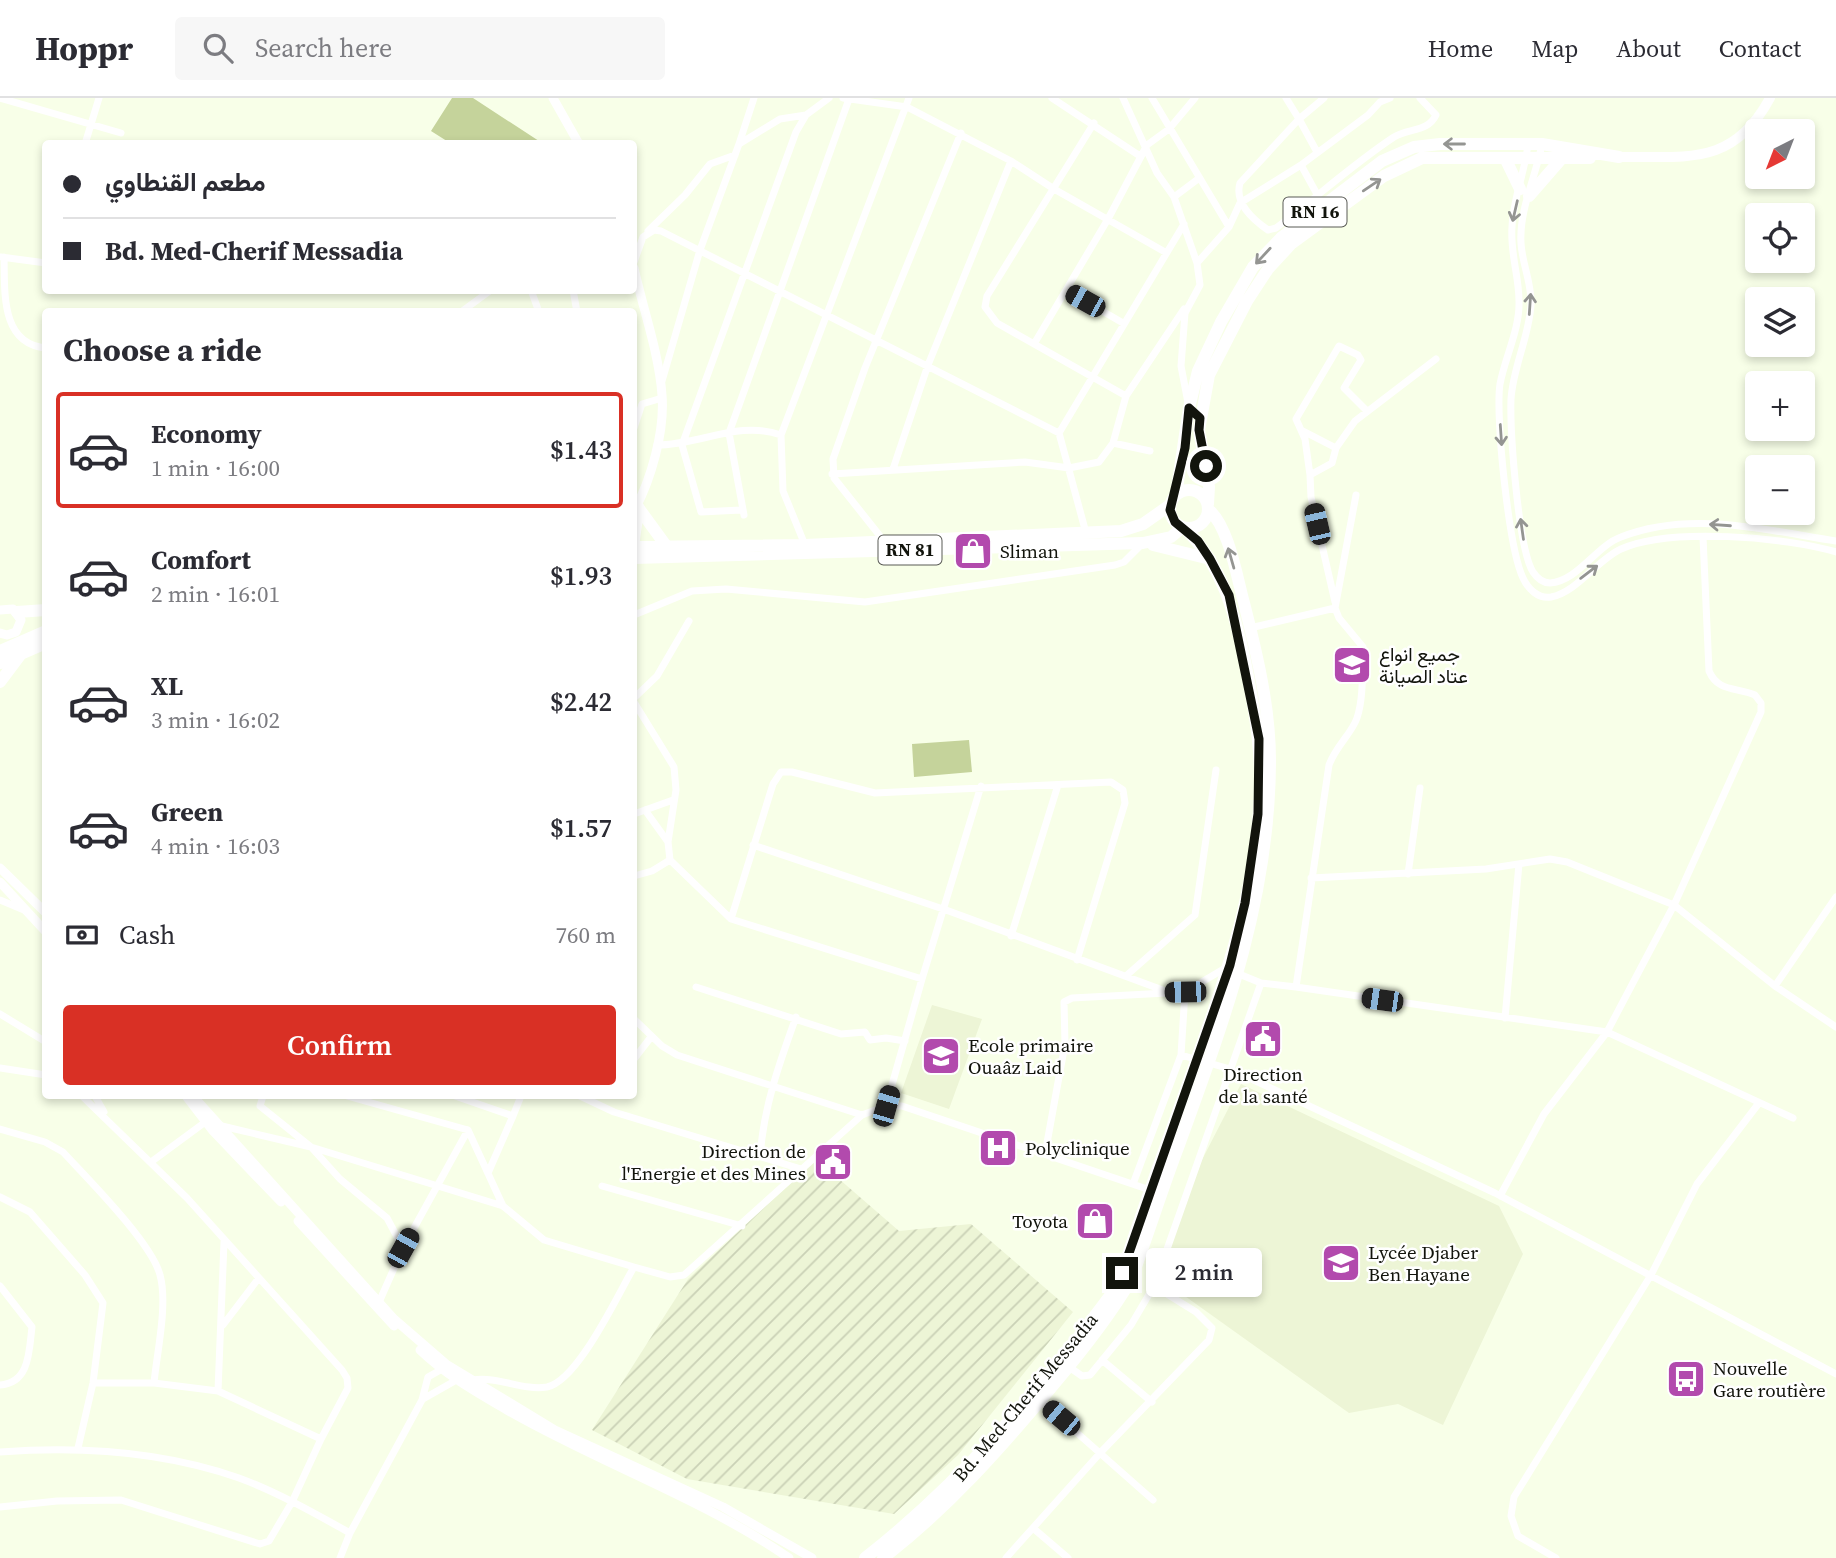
<!DOCTYPE html>
<meta charset="utf-8">
<style>
:root{--surface:#fff;--page:#f7f7f7;--text:#2b2b33;--muted:#7c7c81;--line:#e1e1e2;--accent:#d93025}
body{margin:0;font-family:"Source Serif 4",Vazirmatn,serif;background:var(--page);color:var(--text);height:100vh;display:flex;flex-direction:column;font-size:26px;white-space:nowrap}
*{box-sizing:border-box;margin:0}
p{font-size:23px;color:var(--muted)}
.icon{flex:none;width:38px;height:38px;fill:none;stroke:currentColor;stroke-width:2;stroke-linecap:round;stroke-linejoin:round}
.map{position:relative;flex:1;overflow:hidden}
.sheet{position:absolute;left:42px;top:210px;width:595px;height:791px;display:flex;flex-direction:column;background:var(--surface);border-radius:7px;box-shadow:0 4px 10px #0003}
.sheet>*{flex:none}
.hud{position:absolute;left:42px;top:42px;width:595px;height:154px;border-radius:7px;box-shadow:0 4px 10px #0003;display:grid;align-content:center;height:154px;padding:0 21px;background:var(--surface)}
.needle{width:46px;rotate:222deg}
.controls{position:absolute;left:1745px;top:21px;display:grid;gap:14px}
.controls a{display:grid;place-items:center;width:70px;height:70px;border-radius:7px;background:var(--surface);box-shadow:0 4px 10px #0003;font-size:35px}
.end{position:absolute;width:32px;height:32px;margin:-16px;border:9px solid #12140c;background:#fff;box-shadow:0 0 0 4px #fff}
.from{border-radius:50%}
.bubble{position:absolute;height:49px;border-radius:7px;background:var(--surface);box-shadow:0 4px 10px #0003;font-size:23px;font-weight:600;line-height:49px;text-align:center}
.car{position:absolute;width:21px;height:42px;margin:-21px -10px;border-radius:9px;box-shadow:0 0 5px 2px #0007;background:linear-gradient(#222 24%,#8ab4d8 0 40%,#222 0 76%,#8ab4d8 0 86%,#222 0)}
.hud b{display:flex;align-items:center;gap:24px;height:66px;font-size:26px}
.hud b+b{border-top:2px solid var(--line)}
.hud i{width:18px;height:18px;background:var(--text)}
ul{padding:0;list-style:none}
li{display:flex;align-items:center;gap:21px;height:116px;margin:0 14px 10px;padding:0 7px;border:4px solid transparent;border-radius:7px}
li div{flex:1}
li b{display:block;font-size:26px}
li em{font-style:normal;font-weight:600}
li.on{border-color:var(--accent)}
li>.icon{width:63px;height:63px;stroke-width:1.5}
h2{padding:0 21px;font-size:32px;line-height:84px}
.pay{display:flex;align-items:center;gap:18px;height:77px;padding:0 21px;font-size:26px}
.pay p{margin-inline-start:auto}
.primary-button{display:flex;gap:14px;margin-top:auto;padding:14px 21px}
.primary-button a{flex:1;height:80px;border-radius:7px;background:var(--accent);color:#fff;font-size:28px;font-weight:600;line-height:80px;text-align:center}
header{display:flex;align-items:center;gap:42px;box-sizing:border-box;height:98px;padding:0 35px;background:var(--surface);border-bottom:2px solid var(--line)}
header strong{font-size:33px}
nav{display:flex;gap:38px;margin-inline-start:auto;font-size:24px}
.search{width:490px;height:63px;background:var(--page);display:flex;align-items:center;gap:18px;box-sizing:border-box;padding:0 24px;border-radius:7px;color:var(--muted);font-size:26px}
.map>svg:first-child{display:block}
.built{fill:#edf5d6}
.industrial{fill:url(#industrial-furrows)}
.garden{fill:#c5d39b}
.lines{fill:none;stroke-linecap:round;stroke-linejoin:round}
.minor{stroke:#fff;stroke-width:7}
.tertiary{stroke:#fff;stroke-width:9}
.primary{stroke:#fff;stroke-width:10}
.trunk{stroke:#fff;stroke-width:12}
.oneway{stroke:#949592}
.route{stroke:#12140c;stroke-width:9}
.labels{text-anchor:middle;stroke-width:5;stroke-linejoin:round;paint-order:stroke}
.shield{fill:#fff;stroke:#595a55;stroke-width:2}
.shield-label{font-size:18px;font-weight:bold;fill:#12140c}
.poi-label{font-size:19px;fill:#12140c;stroke:#fff;text-anchor:start}
.street-label{font-size:19px;fill:#12140c;stroke:#fff}
</style>
<header>
<strong>Hoppr</strong>
<div class="search"><svg class="icon" aria-label="search" viewBox="0 0 24 24"><circle cx="10" cy="10" r="6"/><path d="M15 15l6 6"/></svg>Search here</div>
<nav><a>Home</a><a>Map</a><a>About</a><a>Contact</a></nav>
</header>
<div class="map">
<svg width="1836" height="1460" viewBox="0 0 1836 1460">
<defs>
<pattern id="industrial-furrows" width="10" height="10" patternUnits="userSpaceOnUse" patternTransform="scale(1.75)"><rect width="10" height="10" fill="#edf5d6"/><path d="M-1 1l2-2M0 10L10 0M9 11l2-2" fill="none" stroke="#cad1b6"/></pattern>
</defs>
<rect width="100%" height="100%" fill="#f8ffe8"/>
<path class="built" d="M932,907L982,921L949,1011L901,995Z
M1241,986L1499,1108L1523,1156L1443,1327L1398,1306L1349,1315L1175,1191L1160,1175L1188,1089Z"/>
<path class="industrial" d="M816,1061L899,1133L971,1126L1073,1214L958,1357L894,1416L687,1381L592,1332L688,1181Z"/>
<path class="garden" d="M452,0H473L542,45H450L431,33Z
M969,642L972,674L914,679L912,646Z"/>
<g class="lines">
<path class="minor" d="M0,0L121,35
M843,0L907,9L1011,63L1054,91L1165,154
M1052,0L1140,58
M1123,0L1157,75L1174,99L1197,165L1200,187L1185,215L1181,268L1189,310L1200,320
M1152,0L1229,129
M1286,0L1299,21L1240,85C1234,105 1252,121 1268,132L1276,130C1316,100 1353,66 1394,39C1409,30 1428,34 1436,17L1420,0
M1094,25L987,198L985,209L997,225L1126,298
M85,46L99,0
M739,46L754,0
M1528,46C1525,74 1513,101 1512,129C1510,155 1519,178 1519,203C1520,231 1505,259 1500,286C1495,318 1509,451 1523,480C1528,491 1538,501 1551,499C1577,494 1597,462 1621,451C1669,429 1786,439 1836,454
M1542,46C1536,78 1519,112 1521,145C1522,166 1532,185 1531,207C1529,239 1513,269 1511,301C1510,333 1518,450 1533,474C1537,480 1543,485 1550,485C1578,483 1596,448 1621,439C1690,412 1766,432 1836,443
M1317,54L1299,21L1324,0
M1301,67L1318,98
M1174,99L1198,81
M648,133L685,97L710,66L735,57
M1,159L46,165
M4,159C5,193 0,246 46,250
M634,164L643,139L654,132L661,133L1059,335L1086,435
M1197,165L1229,129L1240,105L1301,67L1368,17L1380,4L1390,0
M531,192L539,214
M573,192L577,214
M1066,192L1123,225
M461,214L491,192
M1034,246L1108,121L1147,47L1169,31L1195,0
M662,283L700,152L739,46L780,21L806,17
M634,330L642,306L662,300
M1303,333L1336,350
M1059,335L1184,126
M1113,345L1126,298L1184,211
M657,347C700,347 739,322 781,337
M893,371L928,267L1011,63
M832,376L1025,364L1069,370L1099,364L1113,345L1150,353
M1310,377L1305,341L1296,321L1339,248L1358,257L1361,262L1344,290L1367,313
M741,412L701,414L682,347L796,34L806,17L829,0
M744,417L729,335L849,1
M884,443L834,380L833,361L865,270L961,35
M805,447L783,393L781,337L909,0
M1335,504L1311,399L1310,377L1332,365L1336,350L1355,323L1436,261
M634,517L692,493L726,491L865,504L1115,467L1124,464L1143,445
M1250,530L1335,510
M634,600L657,578L689,523
M634,604L674,669L676,692L668,744L670,762L731,821L922,881L981,688
M645,712L668,744
M634,716L673,702
M753,747L946,812L1168,894H1185L1227,869
M1408,776L1420,690
M634,778L652,773L670,762
M1311,780L1486,771L1550,761L1567,764L1674,807L1775,888L1836,929
M0,802L24,812
M731,821L773,686L781,674H792L875,695L1111,684L1123,692L1125,705L1077,862
M1011,838L1058,687
M1239,876L1261,885L1296,889L1329,667C1336,648 1352,635 1357,620C1364,599 1362,570 1363,549L1339,520L1335,510L1356,397
M1127,877L1195,817L1216,672
M1775,888L1836,799
M696,889L841,936L865,934L870,942L886,940L905,943
M1296,889L1607,934L1793,1020
M0,916L46,944
M1505,920L1519,766
M634,921L662,948L677,957L862,1017
M1181,957L1185,894
M634,961L651,939
M0,970L46,977
M82,998L187,1100L342,1272L347,1280L348,1290L321,1341L218,1293L154,1285H93
M95,998L104,1014
M263,998L260,1008L311,1049L340,1081L387,1120L403,1150
M347,998L468,1032L503,1108
M455,998L513,1018L488,1075
M580,998L614,1014L801,1071
M886,1008L922,881
M513,1018L521,998
M222,1028L311,1049L503,1108L544,1142L634,1169
M0,1031L45,1044L63,1054C87,1080 152,1145 160,1177C168,1206 157,1254 154,1285
M1045,1056L1065,946L1064,904L1072,900L1167,895
M760,1058C764,1008 779,966 796,919
M151,1064L208,1022
M1133,1086L1181,957L1230,971L1495,1095L1836,1276
M602,1088L742,1128
M1500,1098L1544,1016L1607,934L1674,807L1761,614V605L1755,597C1736,589 1718,594 1709,573L1703,439
M0,1099L30,1114L85,1177L103,1205L93,1285L78,1350
M0,1188L32,1229C29,1253 30,1285 0,1287
M380,1202L403,1150L468,1032
M223,1227L258,1181
M1102,1262L1152,1304
M1069,1269L1082,1278L1090,1277L1131,1227L1154,1188L1261,885
M473,1282C498,1278 523,1293 547,1289C578,1283 618,1196 634,1169L670,1179L684,1177L862,1017L886,1008H902L1150,1092
M218,1293L224,1144
M423,1301L460,1280
M1041,1303L1153,1402
M0,1354C80,1348 162,1353 239,1380C277,1394 314,1415 350,1435L422,1302L428,1279L444,1270
M0,1409L57,1403L121,1402L260,1446L269,1443L292,1404L321,1341
M1033,1430L1068,1460
M340,1460L350,1435
M1006,1460L1101,1354L1209,1242L1212,1230L1196,1214L1154,1188
M1556,1460L1518,1438L1511,1418L1514,1399L1651,1177L1697,1086L1759,1005"/>
<path class="tertiary" d="M553,0L579,46
M634,170C643,211 659,255 662,297C665,333 651,382 634,413
M634,452L640,409
M0,512L13,511L21,522L16,534L7,537L0,535
M0,770L46,815
M0,784L46,834
M186,998L213,1033L281,1104
M193,998L394,1221L446,1266L555,1332L723,1409L812,1460
M298,1123L394,1228
M420,1252C446,1277 476,1294 507,1312C599,1365 702,1400 789,1460"/>
<path class="primary" d="M1619,59C1687,58 1733,69 1770,0"/>
<path class="trunk" d="M1505,60L1520,91
M1529,98L1562,60
M1170 411a19 19 0 1 1 38 0a19 19 0 1 1-38 0Z
M1176,397L1189,310L1198,273L1221,224L1253,169L1282,139L1382,63L1414,49L1440,46H1542L1619,59
M1208,406L1209,389L1199,332L1209,277L1247,203L1268,171L1291,146L1384,78L1422,60H1590
M640,412L667,449
M1153,447L1210,461
M634,449L805,447L1121,433L1143,426L1170,407
M634,460L1143,445L1171,439L1183,429
M17,514L46,512
M0,553L46,533
M0,565L46,545
M0,584L21,556
M865,1460C961,1385 1039,1293 1112,1195L1122,1175C1145,1103 1172,1032 1197,960C1230,868 1262,772 1260,673C1259,635 1252,599 1245,563C1234,512 1222,468 1185,430
M883,1460C949,1409 1002,1349 1055,1285C1083,1252 1109,1219 1131,1182C1148,1137 1162,1091 1179,1047C1225,920 1270,800 1270,662C1270,610 1257,556 1244,505C1237,480 1229,429 1209,412"/>
</g>
<defs><path id="oneway-shaft" d="M-6 0H5M1.5-3L5.5 0L1.5 3" fill="none" stroke-width="1.6" stroke-linecap="round" stroke-linejoin="round" transform="scale(1.75)"/></defs>
<g class="oneway">
<use href="#oneway-shaft" transform="translate(1454 46) rotate(180)"/>
<use href="#oneway-shaft" transform="translate(1372 87) rotate(-34)"/>
<use href="#oneway-shaft" transform="translate(1515 113) rotate(103)"/>
<use href="#oneway-shaft" transform="translate(1263 158) rotate(133)"/>
<use href="#oneway-shaft" transform="translate(1530 206) rotate(-86)"/>
<use href="#oneway-shaft" transform="translate(1501 337) rotate(86)"/>
<use href="#oneway-shaft" transform="translate(1720 427) rotate(-176)"/>
<use href="#oneway-shaft" transform="translate(1522 431) rotate(-98)"/>
<use href="#oneway-shaft" transform="translate(1231 460) rotate(-106)"/>
<use href="#oneway-shaft" transform="translate(1589 474) rotate(-37)"/>
</g>
<g class="lines">
<path class="route" d="M1122,1175L1230,867L1245,805L1258,716L1259,641L1229,497L1210,461L1198,443L1175,424L1170,412L1185,350L1189,310L1200,320L1199,332L1206,368"/>
</g>
<defs>
<g id="shop-square" transform="scale(2.0125)"><rect x="-9" y="-9" width="18" height="18" rx="4" fill="#b24aad" stroke="#fff"/><path d="M-5-2.5h2.3a2.7 3.5 0 0 1 5.4 0H5L5.5 6h-11ZM-1.5-2.5h3a1.5 2.3 0 0 0-3 0Z" fill="#fff"/></g>
<g id="school-square" transform="scale(2.0125)"><rect x="-9" y="-9" width="18" height="18" rx="4" fill="#b24aad" stroke="#fff"/><path d="M0-5L7-2L0 1L-7-2ZM-4 1L0 2.5L4 1V4Q0 6-4 4Z" fill="#fff"/></g>
<g id="civic-square" transform="scale(2.0125)"><rect x="-9" y="-9" width="18" height="18" rx="4" fill="#b24aad" stroke="#fff"/><path d="M-.6-6.5H3V-4.5H.6V-3L4-1V1h2V6H-6V1h2V-1L-.6-3ZM-1.2 2.5V6h2.4V2.5Z" fill="#fff"/></g>
<g id="hospital-square" transform="scale(2.0125)"><rect x="-9" y="-9" width="18" height="18" rx="4" fill="#b24aad" stroke="#fff"/><path d="M-5-5h3v3.5h4V-5h3V5h-3V1.5h-4V5h-3Z" fill="#fff"/></g>
<g id="bus-square" transform="scale(2.0125)"><rect x="-9" y="-9" width="18" height="18" rx="4" fill="#b24aad" stroke="#fff"/><path d="M-5-6H5V4H4V6H2V4H-2V6H-4V4H-5ZM-3.5-4V0h7V-4ZM-3.5 1.2v1.5H-2V1.2ZM2 1.2v1.5H3.5V1.2Z" fill="#fff"/></g>
</defs>
<g fill-rule="evenodd">
<use href="#shop-square" x="973" y="453"/>
<use href="#school-square" x="1352" y="567"/>
<use href="#civic-square" x="1263" y="941"/>
<use href="#school-square" x="941" y="958"/>
<use href="#hospital-square" x="998" y="1050"/>
<use href="#civic-square" x="833" y="1064"/>
<use href="#shop-square" x="1095" y="1123"/>
<use href="#school-square" x="1341" y="1165"/>
<use href="#bus-square" x="1686" y="1281"/>
</g>
<g class="labels">
<g class="shield">
<rect x="1283.5" y="99.5" width="63" height="29" rx="5"/>
<rect x="878.5" y="437.5" width="63" height="29" rx="5"/>
</g>
<g class="shield-label">
<text x="1315" y="120">RN 16</text>
<text x="910" y="458">RN 81</text>
</g>
<g class="poi-label">
<text x="1000" y="460">Sliman</text>
<text x="1379" y="563">جميع انواع<tspan x="1379" dy="22">عتاد الصيانة</tspan></text>
<text x="968" y="954">Ecole primaire<tspan x="968" dy="22">Ouaâz Laid</tspan></text>
<text x="1263" y="983" text-anchor="middle">Direction<tspan x="1263" dy="22">de la santé</tspan></text>
<text x="1025" y="1057">Polyclinique</text>
<text x="806" y="1060" text-anchor="end">Direction de<tspan x="806" dy="22">l'Energie et des Mines</tspan></text>
<text x="1068" y="1130" text-anchor="end">Toyota</text>
<text x="1368" y="1161">Lycée Djaber<tspan x="1368" dy="22">Ben Hayane</tspan></text>
<text x="1713" y="1277">Nouvelle<tspan x="1713" dy="22">Gare routière</tspan></text>
</g>
<g class="street-label">
<text transform="translate(1025 1299) rotate(-50)" y="7">Bd. Med-Cherif Messadia</text>
</g>
</g>
</svg>
<div class="controls">
<a><svg class="needle" viewBox="-14 -14 28 28"><path d="M0-13l5 13h-10z" fill="#e53935"/><path d="M0 13l5-13h-10z" fill="#7c7c81"/></svg></a>
<a><svg class="icon" aria-label="locate" viewBox="0 0 24 24"><circle cx="12" cy="12" r="6"/><path d="M12 2v4M12 18v4M2 12h4M18 12h4"/></svg></a>
<a><svg class="icon" aria-label="layers" viewBox="0 0 24 24"><path d="M12 4l9 5-9 5-9-5zM3 14l9 5 9-5"/></svg></a>
<a>+</a>
<a>−</a>
</div>
<i class="end from" style="left:1206px;top:368px"></i>
<i class="end" style="left:1122px;top:1175px"></i>
<div class="bubble" style="left:1146px;top:1150px;width:116px">2 min</div>
<i class="car" style="left:1085px;top:203px;rotate:299deg"></i>
<i class="car" style="left:1317px;top:426px;rotate:347deg"></i>
<i class="car" style="left:1185px;top:894px;rotate:269deg"></i>
<i class="car" style="left:1382px;top:902px;rotate:278deg"></i>
<i class="car" style="left:886px;top:1008px;rotate:16deg"></i>
<i class="car" style="left:403px;top:1150px;rotate:29deg"></i>
<i class="car" style="left:1061px;top:1320px;rotate:310deg"></i>
<div class="hud">
<b><i class="from"></i>مطعم القنطاوي</b>
<b><i></i>Bd. Med-Cherif Messadia</b>
</div>
<section class="sheet">
<h2>Choose a ride</h2>
<ul>
<li class="on"><svg class="icon" aria-label="car" viewBox="0 0 24 24"><path d="M5 17H2v-5l4-1 3-4h7l3 4 3 1v5h-3M9 17h6M6 11h13"/><circle cx="7" cy="17" r="2"/><circle cx="17" cy="17" r="2"/></svg><div><b>Economy</b><p>1 min · 16:00</p></div><em>$1.43</em></li>
<li><svg class="icon" aria-label="car" viewBox="0 0 24 24"><path d="M5 17H2v-5l4-1 3-4h7l3 4 3 1v5h-3M9 17h6M6 11h13"/><circle cx="7" cy="17" r="2"/><circle cx="17" cy="17" r="2"/></svg><div><b>Comfort</b><p>2 min · 16:01</p></div><em>$1.93</em></li>
<li><svg class="icon" aria-label="car" viewBox="0 0 24 24"><path d="M5 17H2v-5l4-1 3-4h7l3 4 3 1v5h-3M9 17h6M6 11h13"/><circle cx="7" cy="17" r="2"/><circle cx="17" cy="17" r="2"/></svg><div><b>XL</b><p>3 min · 16:02</p></div><em>$2.42</em></li>
<li><svg class="icon" aria-label="car" viewBox="0 0 24 24"><path d="M5 17H2v-5l4-1 3-4h7l3 4 3 1v5h-3M9 17h6M6 11h13"/><circle cx="7" cy="17" r="2"/><circle cx="17" cy="17" r="2"/></svg><div><b>Green</b><p>4 min · 16:03</p></div><em>$1.57</em></li>
</ul>
<div class="pay"><svg class="icon" aria-label="cash" viewBox="0 0 24 24"><path d="M3 7h18v10H3z"/><circle cx="12" cy="12" r="2"/></svg>Cash<p>760 m</p></div>
<div class="primary-button"><a>Confirm</a></div>
</section>
</div>
